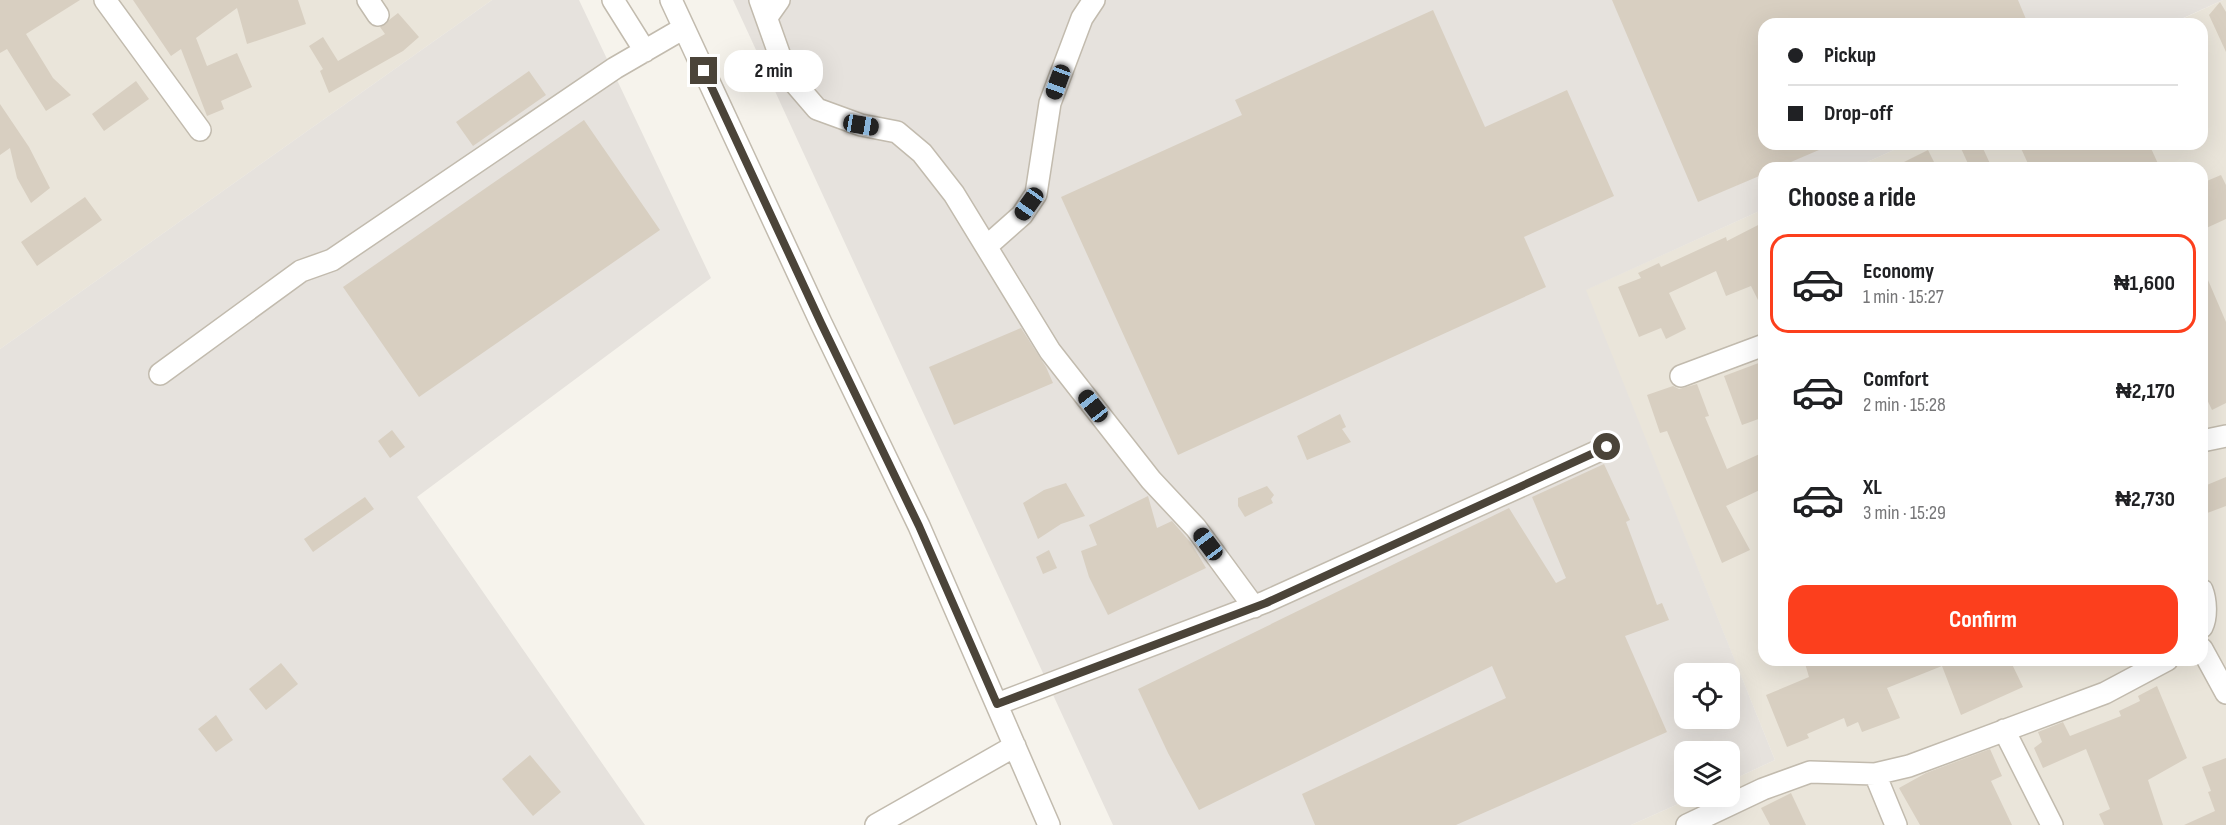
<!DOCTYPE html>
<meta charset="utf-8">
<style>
:root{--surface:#fff;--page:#f6f6f6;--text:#202124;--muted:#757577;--line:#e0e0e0;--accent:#fc3f1d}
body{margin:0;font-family:"Sofia Sans Condensed",sans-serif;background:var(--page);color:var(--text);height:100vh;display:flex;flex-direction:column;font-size:22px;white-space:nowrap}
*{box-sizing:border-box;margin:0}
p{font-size:20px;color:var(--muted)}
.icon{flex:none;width:33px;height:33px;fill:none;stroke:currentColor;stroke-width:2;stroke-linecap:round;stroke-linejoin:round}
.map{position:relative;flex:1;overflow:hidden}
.panel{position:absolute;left:1758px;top:162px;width:450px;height:504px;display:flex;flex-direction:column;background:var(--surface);border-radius:18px;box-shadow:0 6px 24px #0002}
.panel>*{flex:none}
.top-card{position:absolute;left:1758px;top:18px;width:450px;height:132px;border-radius:18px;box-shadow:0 6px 24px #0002;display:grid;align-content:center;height:132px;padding:0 30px;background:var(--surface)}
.controls{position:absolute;left:1674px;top:663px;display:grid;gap:12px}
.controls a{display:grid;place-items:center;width:66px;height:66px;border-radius:12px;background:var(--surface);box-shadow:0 6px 24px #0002;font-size:30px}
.end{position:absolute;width:27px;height:27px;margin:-14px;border:8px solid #4b4439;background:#fff;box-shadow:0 0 0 3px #fff}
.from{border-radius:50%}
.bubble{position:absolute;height:42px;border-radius:18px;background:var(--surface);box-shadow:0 6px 24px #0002;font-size:20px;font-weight:700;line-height:42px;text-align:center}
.car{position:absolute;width:18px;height:36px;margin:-18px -9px;border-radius:8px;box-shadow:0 0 4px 2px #0007;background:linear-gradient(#222 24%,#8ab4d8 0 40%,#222 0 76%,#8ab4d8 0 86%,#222 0)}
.top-card b{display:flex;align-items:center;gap:21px;height:57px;font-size:22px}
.top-card b+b{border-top:2px solid var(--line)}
.top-card i{width:15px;height:15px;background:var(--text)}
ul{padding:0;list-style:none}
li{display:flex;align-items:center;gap:18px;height:99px;margin:0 12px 9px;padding:0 18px;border:3px solid transparent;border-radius:18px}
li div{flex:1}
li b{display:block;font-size:22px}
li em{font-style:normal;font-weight:700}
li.on{border-color:var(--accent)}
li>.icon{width:54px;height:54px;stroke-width:1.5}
h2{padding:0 30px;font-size:27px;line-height:72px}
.button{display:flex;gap:12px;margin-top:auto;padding:12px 30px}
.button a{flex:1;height:69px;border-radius:18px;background:var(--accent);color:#fff;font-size:24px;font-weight:700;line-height:69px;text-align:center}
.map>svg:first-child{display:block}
.residential{fill:#eae5da}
.industrial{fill:#e6e2dd;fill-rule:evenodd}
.building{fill:#d8cfc1}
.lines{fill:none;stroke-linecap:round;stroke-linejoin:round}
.minor-casing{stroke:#c2bbae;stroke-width:24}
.minor{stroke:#fff;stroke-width:21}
.route{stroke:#4b4439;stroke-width:8}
</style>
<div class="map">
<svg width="2226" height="825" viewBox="0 0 2226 825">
<rect width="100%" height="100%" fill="#f6f3ec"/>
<path class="residential" d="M0,0H492L0,349Z
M2223,0H2226V825H1631L1694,797L1730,796V781L1775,760L1585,290L1764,209V660H2202V168H1854L1907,144H2202V24H2171Z"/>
<path class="industrial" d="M492,0H579L711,278L417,497L645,825H0V349Z
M733,0H2223L2170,24H1764V144H1907L1854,168H1764V209L1586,290L1775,760L1730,781V752H1684V796L1694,797L1631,825H1113ZM1684,674H1730V718H1684Z"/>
<path class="building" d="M0,0H80L26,34L53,78L71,95L46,111L7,49L0,53Z
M133,0H298L306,24L247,44L237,8L196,38L207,66L237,53L252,87L221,101L224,109L207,116L181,49L171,56Z
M1612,0H2018L2028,24H1764V144H1833L1777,168H1764V174L1698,202Z
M2220,2L2226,12V52L2209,15Z
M1433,10L1485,127L1567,90L1614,196L1524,237L1546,287L1178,455L1061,197L1242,115L1235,100Z
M398,13L419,37L403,51L329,93L320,71L323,69L309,46L323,37L338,61L385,34L380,27Z
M529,71L546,95L473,146L456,122Z
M136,81L149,99L104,131L92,114Z
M0,104L29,147L50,188L31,203L17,178L10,148L0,155Z
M584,120L660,230L419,397L343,287Z
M1959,144H1981L1992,168H1970Z
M2019,144H2149L2160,168H2030Z
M1928,150L1937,168H1892Z
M2221,175L2226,185V219L2202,230V183Z
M85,197L102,220L37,266L21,242Z
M1764,222V312L1751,286L1726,296L1716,271L1669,293L1686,329L1666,339L1661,328L1639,337L1618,287L1641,278L1638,273L1659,263L1661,267L1726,237L1727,241Z
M2202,266L2226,322V403L2212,410L2202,389Z
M1021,328L1046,367L1053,383L954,425L929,367Z
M1764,361V417L1742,425L1724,376Z
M1697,384L1709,416L1705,417L1727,469L1764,452V488L1726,506L1750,550L1722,563L1667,431L1660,433L1647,395L1673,386L1679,389Z
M1340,414L1346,427L1342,429L1351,442L1307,460L1297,436Z
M392,430L405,447L390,458L378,441Z
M1604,464L1630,520L1626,522L1657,605L1662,603L1669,620L1625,636L1667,732L1456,825H1315L1302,794L1506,698L1492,666L1199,810L1168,753L1138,689L1509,508L1556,583L1566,578L1532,497Z
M2226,477V506L2202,515V487Z
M1066,483L1085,516L1061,524L1038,539L1023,503L1044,490Z
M1267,486L1274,495L1271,499L1273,503L1245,517L1238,506V498Z
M1148,496L1157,528L1172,521L1191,543L1206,568L1108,615L1089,577L1081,551L1097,545L1089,525Z
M365,497L374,509L313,552L304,539Z
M1049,550L1057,568L1043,574L1036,557Z
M1804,660H2010L2023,687L1961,715L1942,666L1887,688L1900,718L1862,732L1858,722L1847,727L1844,718L1807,734L1809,738L1787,747L1766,695L1809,677Z
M281,663L298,684L266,710L249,689Z
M2157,686L2187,758L2148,780L2163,825H2104L2099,814L2110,809L2086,749L2043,768L2034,748L2042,742L2038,732L2063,722L2070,736L2121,716L2119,711L2140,701L2138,696Z
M216,715L233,740L216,752L198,729Z
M1990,749L2002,776L1991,781L2012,825H1920L1899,788L1926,773Z
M530,755L561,792L533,816L502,779Z
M2226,758V825H2184L2215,811L2208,792L2211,791L2202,767Z
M1791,793L1806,825H1770L1761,808Z"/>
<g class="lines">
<g class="minor-casing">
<path id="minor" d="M105,0L200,130
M368,0L378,15
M613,0L645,51
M671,0L821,323L919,526L1049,825
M760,0L786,73L817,109L861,125L897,132L922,153L954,194L1050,351L1151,480L1196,528L1254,607
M767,17L779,0
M987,246L1022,215L1036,194L1050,103L1082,18L1094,0
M160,374L301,271L332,260L615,68L684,28
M1681,376L1764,345
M2202,441L2226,436
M2202,590C2206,600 2207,617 2202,627
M2202,649L2226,693
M997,704L1265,602L1607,447
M2004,730L2052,825
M1875,774L1896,825
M876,825L1015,746
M1687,825L1763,789L1810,772L1875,774L1909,766L2105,693L2167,660"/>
</g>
<use href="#minor" class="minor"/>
</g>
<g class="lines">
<path class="route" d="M704,71L821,323L919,526L997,704L1266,603L1607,447"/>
</g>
</svg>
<div class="controls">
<a><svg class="icon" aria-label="locate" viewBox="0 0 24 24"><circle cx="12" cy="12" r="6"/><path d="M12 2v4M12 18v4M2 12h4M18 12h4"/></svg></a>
<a><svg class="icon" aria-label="layers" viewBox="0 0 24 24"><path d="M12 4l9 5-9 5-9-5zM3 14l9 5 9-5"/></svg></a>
</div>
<i class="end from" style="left:1607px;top:447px"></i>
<i class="end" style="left:704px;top:71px"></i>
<div class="bubble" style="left:724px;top:50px;width:99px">2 min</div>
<i class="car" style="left:1058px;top:82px;rotate:200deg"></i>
<i class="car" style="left:861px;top:125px;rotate:100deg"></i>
<i class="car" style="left:1029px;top:204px;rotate:215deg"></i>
<i class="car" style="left:1093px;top:406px;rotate:322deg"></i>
<i class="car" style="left:1208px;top:544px;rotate:323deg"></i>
<div class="top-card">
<b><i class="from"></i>Pickup</b>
<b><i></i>Drop-off</b>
</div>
<section class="panel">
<h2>Choose a ride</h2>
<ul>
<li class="on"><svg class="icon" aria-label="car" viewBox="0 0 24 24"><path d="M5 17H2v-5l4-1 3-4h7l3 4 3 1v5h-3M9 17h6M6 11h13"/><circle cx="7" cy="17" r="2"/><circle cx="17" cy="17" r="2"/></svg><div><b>Economy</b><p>1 min · 15:27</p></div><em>₦1,600</em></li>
<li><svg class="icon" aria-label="car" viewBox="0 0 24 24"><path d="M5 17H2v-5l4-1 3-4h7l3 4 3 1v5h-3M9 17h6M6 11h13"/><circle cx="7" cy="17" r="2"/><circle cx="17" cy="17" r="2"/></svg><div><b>Comfort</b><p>2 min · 15:28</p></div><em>₦2,170</em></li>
<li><svg class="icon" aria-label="car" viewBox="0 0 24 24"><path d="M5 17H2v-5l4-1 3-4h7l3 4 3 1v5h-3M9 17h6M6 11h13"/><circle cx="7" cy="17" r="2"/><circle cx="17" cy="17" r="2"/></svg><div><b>XL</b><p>3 min · 15:29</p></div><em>₦2,730</em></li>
</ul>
<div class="button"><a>Confirm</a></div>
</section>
</div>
